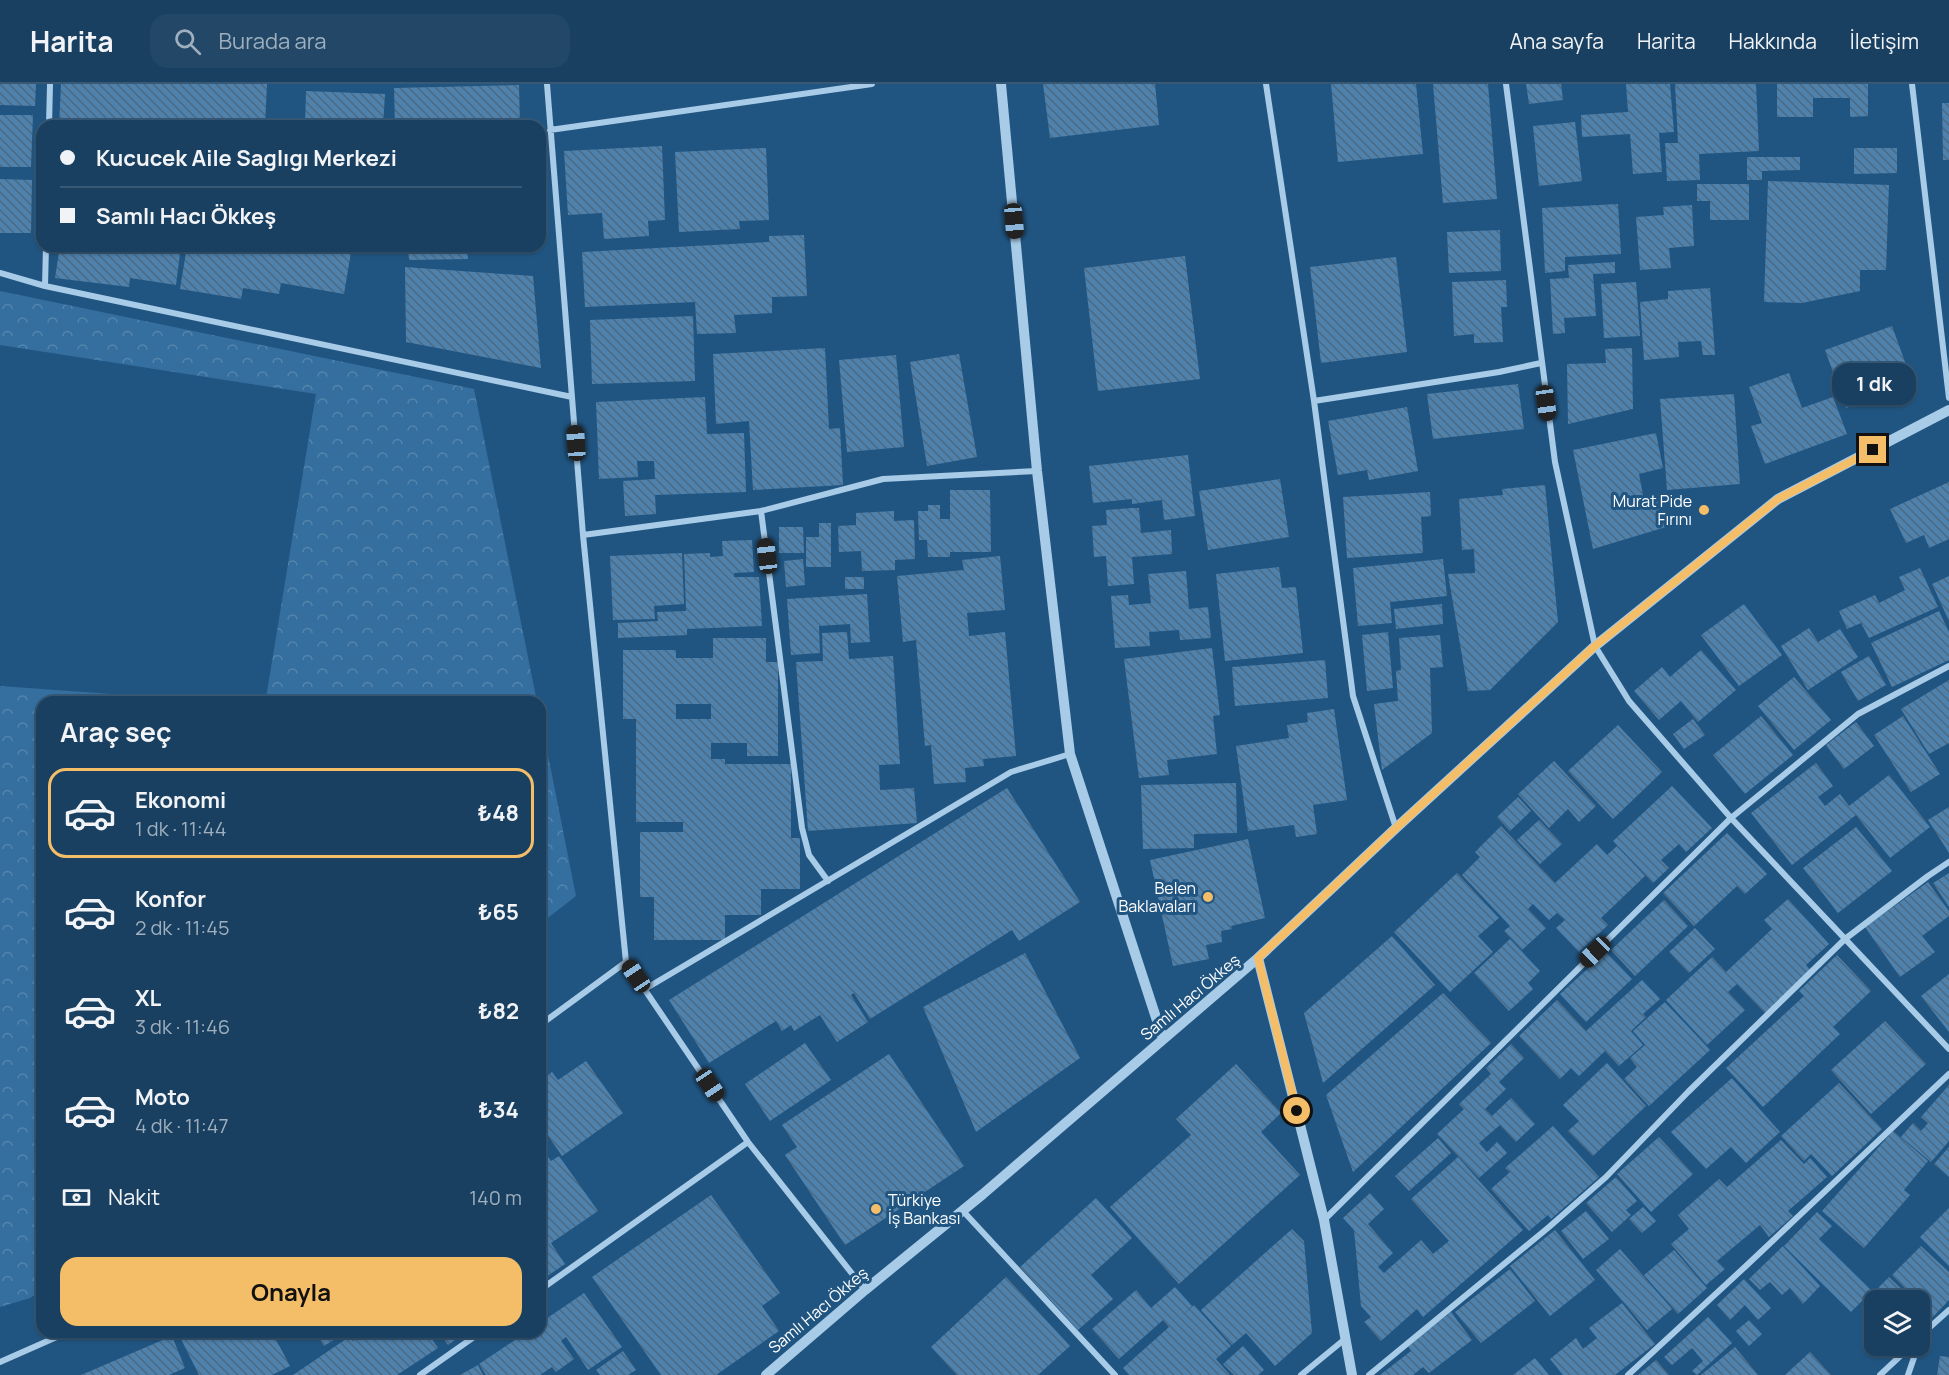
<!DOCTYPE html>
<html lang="tr">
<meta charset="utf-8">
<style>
:root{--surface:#194061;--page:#224767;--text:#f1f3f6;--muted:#9fafbd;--line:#375976;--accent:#f4be69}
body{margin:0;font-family:Manrope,sans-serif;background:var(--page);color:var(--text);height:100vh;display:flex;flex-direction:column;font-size:22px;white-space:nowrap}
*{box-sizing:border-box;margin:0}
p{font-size:20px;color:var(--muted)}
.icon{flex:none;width:33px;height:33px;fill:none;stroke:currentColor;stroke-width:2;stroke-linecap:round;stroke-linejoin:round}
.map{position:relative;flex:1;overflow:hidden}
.details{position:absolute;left:36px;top:612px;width:510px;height:642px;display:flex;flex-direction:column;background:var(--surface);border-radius:18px;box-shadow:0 2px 4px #0004,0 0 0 2px var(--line)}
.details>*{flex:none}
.hud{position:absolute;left:36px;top:36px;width:510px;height:132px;border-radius:18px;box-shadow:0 2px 4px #0004,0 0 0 2px var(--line);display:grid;align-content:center;height:132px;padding:0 24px;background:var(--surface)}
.buttons{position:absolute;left:1864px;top:1206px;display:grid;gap:12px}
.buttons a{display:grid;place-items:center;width:66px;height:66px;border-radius:12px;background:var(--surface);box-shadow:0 2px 4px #0004,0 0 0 2px var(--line);font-size:30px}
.end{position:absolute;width:27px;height:27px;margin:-14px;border:8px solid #f4be69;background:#111;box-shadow:0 0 0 3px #111}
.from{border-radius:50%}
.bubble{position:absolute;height:42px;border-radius:18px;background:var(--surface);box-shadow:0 2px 4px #0004,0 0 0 2px var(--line);font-size:20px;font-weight:700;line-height:42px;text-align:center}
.car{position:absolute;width:18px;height:36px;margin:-18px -9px;border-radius:8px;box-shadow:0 0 4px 2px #0007;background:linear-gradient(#222 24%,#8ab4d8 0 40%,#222 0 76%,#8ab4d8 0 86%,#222 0)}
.hud b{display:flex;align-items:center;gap:21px;height:57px;font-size:22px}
.hud b+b{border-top:2px solid var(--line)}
.hud i{width:15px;height:15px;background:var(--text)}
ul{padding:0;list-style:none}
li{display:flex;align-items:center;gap:18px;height:90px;margin:0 12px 9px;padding:0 12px;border:3px solid transparent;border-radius:18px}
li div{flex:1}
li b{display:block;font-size:22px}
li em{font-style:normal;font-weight:700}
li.active{border-color:var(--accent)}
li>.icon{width:54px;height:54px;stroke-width:1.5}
h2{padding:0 24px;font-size:27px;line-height:72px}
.pay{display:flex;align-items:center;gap:15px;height:66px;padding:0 24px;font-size:22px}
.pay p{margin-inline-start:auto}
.cta{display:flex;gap:12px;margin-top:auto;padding:12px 24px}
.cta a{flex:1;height:69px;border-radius:18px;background:var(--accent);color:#111;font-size:24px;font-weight:700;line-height:69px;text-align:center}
header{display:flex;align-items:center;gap:36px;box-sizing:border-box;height:84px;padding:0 30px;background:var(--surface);border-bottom:2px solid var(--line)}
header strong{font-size:28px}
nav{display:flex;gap:33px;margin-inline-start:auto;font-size:21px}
.search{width:420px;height:54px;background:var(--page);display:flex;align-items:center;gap:15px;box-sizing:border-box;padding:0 21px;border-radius:18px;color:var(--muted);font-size:22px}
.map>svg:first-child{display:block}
.forest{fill:url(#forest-crowns)}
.building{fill:url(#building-back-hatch);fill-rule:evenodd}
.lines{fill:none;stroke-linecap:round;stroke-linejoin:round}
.minor{stroke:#a8cbe8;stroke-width:6}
.tertiary{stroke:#a8cbe8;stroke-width:10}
.route{stroke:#f4be69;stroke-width:8}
.poi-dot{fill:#f4be69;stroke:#215581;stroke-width:2}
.labels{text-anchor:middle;stroke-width:6;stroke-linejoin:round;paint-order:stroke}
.poi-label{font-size:16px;fill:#fff;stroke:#215581;text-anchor:end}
.street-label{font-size:16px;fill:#fff;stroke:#215581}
</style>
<header>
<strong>Harita</strong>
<div class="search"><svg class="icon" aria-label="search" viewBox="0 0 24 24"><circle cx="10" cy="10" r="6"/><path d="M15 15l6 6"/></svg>Burada ara</div>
<nav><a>Ana sayfa</a><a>Harita</a><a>Hakkında</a><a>İletişim</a></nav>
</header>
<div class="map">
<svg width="1949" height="1291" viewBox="0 0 1949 1291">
<defs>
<pattern id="forest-crowns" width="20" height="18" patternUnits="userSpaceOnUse" patternTransform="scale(1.5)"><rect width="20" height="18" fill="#356f9f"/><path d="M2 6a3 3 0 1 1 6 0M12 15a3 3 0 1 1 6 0" fill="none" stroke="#5385ad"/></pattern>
<pattern id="building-back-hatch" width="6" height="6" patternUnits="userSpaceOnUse" patternTransform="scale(1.5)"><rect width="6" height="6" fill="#4e81ac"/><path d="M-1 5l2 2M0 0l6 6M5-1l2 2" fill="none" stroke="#4d6981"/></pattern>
</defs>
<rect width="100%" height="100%" fill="#215581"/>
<path class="forest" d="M0,207L474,305L537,618H269L266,614L316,310L0,261Z
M0,602L139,612L144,618H42V1206L30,1214L0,1223Z
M540,631L576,812L540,840Z"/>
<path class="building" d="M0,0H36L35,22L0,21Z
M61,0H267L265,42H59Z
M1043,0H1155L1159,41L1050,54Z
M1331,0H1416L1423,70L1338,78Z
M1433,0H1488L1497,115L1443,119Z
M1526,0H1561L1563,16L1529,20Z
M1626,0H1670L1674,48L1659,49L1662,88L1633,90L1630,50L1582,53L1581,31L1628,28Z
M1675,0H1756L1759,67L1699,70L1700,96L1667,97L1665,59H1678Z
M1777,0H1868V32L1850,33V14H1813V33H1777Z
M519,1L520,42H395L394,4Z
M306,7L385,10L383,42H305Z
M1942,19H1949V76H1943Z
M0,31H33L31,83H0Z
M1575,38L1582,97L1539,102L1533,42Z
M662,62L665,136L648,137L649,152L604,155L602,129L568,131L564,67Z
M766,64L769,136L739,137L740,145L679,148L675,68Z
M1854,64H1897V89L1854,90Z
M1747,73H1800V86L1762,87V96H1747Z
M0,95L32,96L31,149H0Z
M1768,97L1889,101L1886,186H1860V207L1802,219L1764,218Z
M1697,100H1749V136H1710V117H1697Z
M1618,120L1621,170L1565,173V187L1545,189L1542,124Z
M1692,121L1694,162L1669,164L1671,184L1640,186L1636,133L1664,131L1663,123Z
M1500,146L1501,187L1449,189L1447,148Z
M804,151L807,212L772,213V229L734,231L736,249L697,250L695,218L585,223L582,168L769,158V152Z
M60,162H181L176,201L130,194L129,203L55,194Z
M187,162H352L344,210L281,199L279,210L243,204L241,215L180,205Z
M408,162H467L468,175L409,176Z
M1185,172L1200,295L1098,307L1084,184Z
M1396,173L1407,268L1321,279L1310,183Z
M1615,178V189L1593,190L1596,232L1564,234L1565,249L1553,250L1550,195L1569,194L1568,181Z
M405,183L533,192L541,284L406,258Z
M1506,196L1507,223H1501L1503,258L1474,259V250L1454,252L1452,198Z
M1636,198L1640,252L1604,254L1601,200Z
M1710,204L1715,271H1703L1701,257L1678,258L1679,273L1644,276L1640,218L1668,215V207Z
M693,232L695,297L592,300L590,236Z
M1892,242L1913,300L1846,324L1825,266Z
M825,264L829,345L840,344L843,401L753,406L749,337L716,340L713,270Z
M1632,264L1633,325L1568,340L1567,280L1606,279L1605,265Z
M959,270L977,373L927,382L910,278Z
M896,271L904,363L847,368L839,276Z
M1789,289L1802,324L1833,313L1847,350L1765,380L1751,342L1762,339L1749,303Z
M1518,300L1524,345L1433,355L1427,310Z
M1734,310L1740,400L1667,406L1660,315Z
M705,313L707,350L744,349L746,408L655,411L656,430L625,432L623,397L655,395L654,377H637L638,393L599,395L596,318Z
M1407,323L1418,387L1369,396L1367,386L1338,391L1328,337Z
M1656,349L1663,384L1639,390L1644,416L1660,413L1666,443L1593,465L1573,366Z
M1188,371L1195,432L1164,436L1162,416L1132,420V415L1093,419L1089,382Z
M1280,395L1289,453L1208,466L1199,407Z
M1949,398V455L1929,464L1924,451L1906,459L1890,425Z
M1545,401L1558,538L1490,606L1468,607L1448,490L1475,489L1474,465L1462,466L1459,415L1503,411L1502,405Z
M950,406H990L991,468H950V473H928L927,456H919L918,427H928V421H940V435H950Z
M1430,408L1431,432L1421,433L1423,469L1347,474L1343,413Z
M1132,424H1139L1141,449L1171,446L1172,470L1132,473L1134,500L1108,502L1106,472L1094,473L1092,442L1107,441L1106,426Z
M894,427V437L914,436L915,475L895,476V486L862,487L861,467L839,468L838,442L856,441V429Z
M819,439H831V483H806V453H819Z
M779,443H803L804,469H779Z
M752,456L754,488L734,489V493H759L762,542L687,545V551L618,554V539L658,537L657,528L686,527L684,470L710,469V473L723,472L722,457Z
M682,469L684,520L654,522L655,535L613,536L610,472Z
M1000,472L1005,526L967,529L969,552L1005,548L1016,672L983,675L984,682L965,684L966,698L934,700L931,661L925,662L916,556L903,558L897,492L964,486L962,476Z
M803,475L805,501L786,503L784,477Z
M1443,475L1447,512L1390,518L1392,539L1358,542L1353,484Z
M1279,483L1282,504L1296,503L1303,569L1225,577L1216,490Z
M1920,484L1938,523L1869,554L1861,539L1847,545L1839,527L1875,511L1879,519L1905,506L1899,493Z
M1186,487L1189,525L1208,523L1211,554L1180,556L1179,546L1149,548L1150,562L1115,564L1111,512L1128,511L1129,521L1151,519L1148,490Z
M1949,492V537L1932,500Z
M845,493H864V505H845Z
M867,510L870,558L851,559L850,540L819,542L820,569L791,571L787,515Z
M1442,520L1443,540L1396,545L1394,525Z
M1744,520L1782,571L1739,602L1701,551Z
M1939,527L1949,548V576L1892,603L1871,559Z
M1809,544L1818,558L1840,545L1858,573L1808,606L1781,562Z
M847,548L849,575L893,572L900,680L879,681L880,706L914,704L917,739L808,747L796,578L823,577L822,549Z
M1388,548L1393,604L1367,607L1362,551Z
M1440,551L1443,583L1430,584L1432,649L1382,686L1374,620L1398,617L1396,587L1401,586L1399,554Z
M713,554H766V578H778V672H747V659H711V675H725V680H791V754H800V805H761V831H725V856H654V813H640V748H683V738H636V635H623V566H676V574H713ZM676,620H711V635H676Z
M1212,564L1220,631L1213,632L1217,670L1167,676L1169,691L1139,694L1124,575Z
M1701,566L1736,606L1698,638L1681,617L1659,636L1634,607L1662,583L1670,593Z
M1869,572L1886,601L1858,617L1841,588Z
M1325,576L1328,614L1235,622L1232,583Z
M1794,593L1831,636L1794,666L1758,622Z
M1949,596V659L1929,670L1901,625Z
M1334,625L1347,716L1313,721L1317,750L1296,753L1294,741L1248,747L1236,662L1289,654L1287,641L1308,638L1307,629Z
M1761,632L1793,671L1745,710L1713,671Z
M1903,632L1940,690L1911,708L1874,651Z
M1693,635L1705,651L1684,665L1673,650Z
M1856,638L1874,662L1844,685L1826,661Z
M1618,641L1662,688L1613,735L1568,687Z
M1554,677L1596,722L1579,738L1568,725L1549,744L1518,710Z
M1816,679L1833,702L1818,713L1825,722L1840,710L1849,722L1889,691L1930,743L1890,774L1856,731L1792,781L1751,729Z
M1236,699L1237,749L1194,750V764L1143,765L1141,701Z
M1672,702L1712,744L1686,768L1679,760L1661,776L1669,784L1653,799L1613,757Z
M1007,704L1080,818L1019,857L1012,846L870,935L854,909L851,911L868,938L837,958L820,931L794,947L791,941L782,947L776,937L709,979L669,916Z
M1518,713L1531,727L1510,747L1497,733Z
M1949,723V769L1928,736Z
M1539,736L1562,760L1540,780L1517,756Z
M1501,742L1555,799L1597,760L1607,771L1617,762L1645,792L1601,834L1608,841L1579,868L1556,844L1565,836L1557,829L1549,836L1533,820L1528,825L1546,844L1522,866L1504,847L1510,842L1462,791L1480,773L1475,768Z
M1856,743L1892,787L1838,829L1803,784Z
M1727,749L1767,790L1745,810L1737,802L1694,842L1663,809Z
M1248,755L1265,834L1231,842L1232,845L1221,847L1222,858L1206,861L1209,875L1173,882L1150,776Z
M1457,789L1499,834L1478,852L1493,868L1450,908L1394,848Z
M1949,789V823L1933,799Z
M1928,798L1949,827V832L1922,852L1935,868L1900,893L1865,843Z
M1788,815L1829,860L1806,881L1811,887L1765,929L1737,900L1728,908L1745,926L1707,961L1666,916L1712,873L1726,888L1772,845L1764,836Z
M1664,816L1688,842L1635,892L1611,866Z
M1695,844L1715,865L1689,889L1669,868Z
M1392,852L1435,901L1323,999L1304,929Z
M1510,855L1540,887L1528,899L1533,905L1509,927L1474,889Z
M1606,868L1632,895L1586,938L1560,910Z
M1025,869L1080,974L976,1048L923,923Z
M1837,871L1871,907L1833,943L1840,950L1763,1023L1726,984L1804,912L1799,907Z
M1949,890V948L1921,912Z
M1642,896L1660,915L1643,930L1646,933L1631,947L1643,961L1619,982L1605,967L1579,992L1571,984L1560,995L1519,952L1557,916L1586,947Z
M1443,909L1491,959L1353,1088L1326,1011Z
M1665,918L1710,966L1649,1022L1624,995L1637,983L1630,974L1645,961L1633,947Z
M1885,937L1926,980L1871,1030L1831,986Z
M805,959L831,996L770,1037L745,1000Z
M1511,960L1524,974L1499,998L1506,1005L1485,1025L1492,1032L1511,1014L1535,1040L1516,1058L1500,1041L1479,1059L1487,1068L1497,1058L1507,1069L1479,1094L1437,1050L1464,1025L1459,1020L1491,990L1486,984Z
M889,970L964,1082L845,1161L785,1071L797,1063L782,1041Z
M586,977L623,1029L562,1072L540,1040V997L552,988L558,996Z
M1607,979L1646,1022L1593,1072L1568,1047L1579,1037L1563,1021Z
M1236,980L1281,1029L1261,1048L1300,1091L1179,1200L1110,1123L1191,1051L1176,1035Z
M1732,994L1780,1048L1746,1079L1731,1063L1706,1085L1671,1048Z
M1839,999L1882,1045L1832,1092L1811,1070L1804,1077L1781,1052Z
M1949,1001V1057L1931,1078L1901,1053L1913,1039L1921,1047L1928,1039L1921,1033Z
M1553,1042L1599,1093L1551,1135L1548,1131L1529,1147L1491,1105L1510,1088L1505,1084Z
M1893,1047L1928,1077L1904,1106L1910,1111L1864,1164L1822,1127Z
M1659,1053L1693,1090L1651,1128L1617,1090Z
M1438,1054L1451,1069L1409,1107L1395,1092Z
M1781,1056L1804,1080L1810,1074L1827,1093L1788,1127L1793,1132L1769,1153L1760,1141L1717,1177L1725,1185L1706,1201L1671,1160L1689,1145L1678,1131L1719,1095L1727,1103Z
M540,1062L551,1077L559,1072L598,1127L551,1159L565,1180L540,1197Z
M1949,1063V1093L1934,1080Z
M1458,1073L1523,1146L1423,1233L1417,1225L1381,1257L1364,1238L1371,1233L1361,1222L1354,1146L1343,1134L1370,1109L1384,1125L1368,1140L1393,1169L1378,1183L1384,1189L1421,1156L1433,1170L1449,1157L1411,1115Z
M1616,1093L1637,1117L1626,1126L1631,1131L1612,1148L1586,1119Z
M711,1111L780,1209L762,1222L779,1247L716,1291H661L592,1193Z
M1096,1114L1132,1154L1091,1191L1113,1215L1078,1246L1020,1183Z
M1643,1123L1656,1137L1642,1149L1629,1135Z
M1949,1124V1182L1920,1153Z
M1586,1127L1609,1155L1583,1175L1561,1147Z
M1817,1128L1832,1142L1819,1155L1872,1207L1851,1228L1784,1162Z
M1292,1145L1304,1157L1312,1249L1275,1282L1246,1249L1232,1261L1201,1226Z
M1555,1146L1595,1196L1550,1232L1510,1182Z
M1783,1162L1820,1202L1803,1220L1790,1204L1782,1211L1770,1198L1760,1206L1749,1195Z
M1921,1162L1949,1188V1216L1933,1233L1920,1220V1216H1917L1892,1191Z
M1620,1165L1672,1225L1647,1246L1596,1186Z
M1674,1166L1707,1204L1678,1230L1644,1191Z
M1510,1185L1535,1217L1481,1259L1455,1228Z
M1006,1193L1070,1262L1038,1291H957L931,1263Z
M1889,1193L1913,1216H1875V1224L1867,1215Z
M1744,1195L1771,1224L1758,1236L1745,1221L1730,1236L1717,1221Z
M1175,1203L1192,1222L1182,1232L1194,1221L1231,1262L1216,1275L1230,1291H1129L1123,1284L1169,1243L1163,1236L1119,1275L1092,1245L1136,1206L1151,1224Z
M584,1209L622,1263L588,1286L566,1253L561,1257L574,1275L556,1288L552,1283L540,1291H486L479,1280L527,1248H540V1239Z
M1622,1219L1655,1260L1615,1291H1563L1550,1275L1576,1254L1583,1265L1597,1254L1589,1244Z
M1451,1228L1472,1256L1429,1289L1423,1283L1413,1291H1380L1411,1267L1408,1262Z
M1708,1233L1732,1259L1697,1291L1692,1287L1703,1277L1692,1264L1672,1281L1664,1273Z
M1749,1236L1762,1250L1749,1262L1736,1247Z
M186,1248H272L290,1282L272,1291H199L179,1251Z
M315,1248H346L324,1262Z
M367,1248H427L438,1264L397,1291H293L349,1253L353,1257Z
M439,1248H466L448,1261Z
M172,1252L185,1284L169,1291H81Z
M1243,1262L1264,1286L1258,1291H1234L1223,1280Z
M1735,1263L1758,1291H1701Z
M623,1267L636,1286L628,1291H600L596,1286Z
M1810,1268L1831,1291H1785Z
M1940,1272L1949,1273V1291H1937Z
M1535,1274L1549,1291H1513Z
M1656,1276L1669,1291H1638Z
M478,1281L483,1291H460Z"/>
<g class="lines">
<path class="minor" d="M547,0L583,451L626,878L748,1058L865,1206
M1266,0L1314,317L1353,612L1396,744
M1506,0L1555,378L1595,562L1629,617L1731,734L1949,965
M1912,0L1949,314
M49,42L50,0
M550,46L872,0
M0,189L45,202L572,313
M45,202L46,162
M1314,317L1499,288L1541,279
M761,427L802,744L809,771L828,797
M583,451L761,427L883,395L1037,387
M645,905L1011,688L1070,670
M540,941L626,878
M963,1127L1115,1291
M1324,1136L1731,734L1858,630L1949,582
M540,1206L748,1058
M1920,1252L1949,1226
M0,1278L68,1248
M420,1291L481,1248
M1301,1291L1345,1255
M1369,1291L1549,1143L1606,1093L1688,1008L1845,855L1928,792L1949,778
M1628,1291L1747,1181L1949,990
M1880,1291L1911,1262
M1908,1291L1918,1262"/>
<path class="tertiary" d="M1001,0L1037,387L1070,670L1163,955
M1258,874L1324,1136L1352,1291
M766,1291L865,1206L983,1110L1258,874L1396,744L1595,562L1778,415L1949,326"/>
</g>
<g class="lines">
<path class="route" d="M1297,1027L1258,874L1396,744L1595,562L1778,415L1873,366"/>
</g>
<g class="poi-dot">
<circle cx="1704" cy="426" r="6"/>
<circle cx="1208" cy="813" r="6"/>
<circle cx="876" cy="1125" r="6"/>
</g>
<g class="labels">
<g class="poi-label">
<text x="1692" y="423">Murat Pide<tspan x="1692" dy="18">Fırını</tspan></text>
<text x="1196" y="810">Belen<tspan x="1196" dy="18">Baklavaları</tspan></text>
<text x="888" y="1122" text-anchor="start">Türkiye<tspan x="888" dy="18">İş Bankası</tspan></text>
</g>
<g class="street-label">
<text transform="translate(1190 913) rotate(-40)" y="6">Samlı Hacı Ökkeş</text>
<text transform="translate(818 1226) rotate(-40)" y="6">Samlı Hacı Ökkeş</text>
</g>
</g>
</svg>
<div class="buttons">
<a><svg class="icon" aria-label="layers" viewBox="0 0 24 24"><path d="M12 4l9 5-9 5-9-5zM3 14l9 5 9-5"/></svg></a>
</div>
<i class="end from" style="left:1297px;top:1027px"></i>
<i class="end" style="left:1873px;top:366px"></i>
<div class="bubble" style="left:1832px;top:279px;width:84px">1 dk</div>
<i class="car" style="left:1014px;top:137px;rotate:175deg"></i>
<i class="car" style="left:1546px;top:319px;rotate:172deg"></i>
<i class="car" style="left:576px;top:359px;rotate:356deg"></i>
<i class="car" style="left:767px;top:472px;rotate:353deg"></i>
<i class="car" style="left:1595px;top:868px;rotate:226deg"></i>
<i class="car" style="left:636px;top:892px;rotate:326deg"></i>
<i class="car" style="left:710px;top:1001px;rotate:146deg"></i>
<div class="hud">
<b><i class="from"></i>Kucucek Aile Saglıgı Merkezi</b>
<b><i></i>Samlı Hacı Ökkeş</b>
</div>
<section class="details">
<h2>Araç seç</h2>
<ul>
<li class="active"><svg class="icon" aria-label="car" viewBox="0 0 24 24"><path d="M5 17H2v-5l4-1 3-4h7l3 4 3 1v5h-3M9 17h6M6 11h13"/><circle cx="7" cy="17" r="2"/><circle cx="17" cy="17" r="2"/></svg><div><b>Ekonomi</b><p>1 dk · 11:44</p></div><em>₺48</em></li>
<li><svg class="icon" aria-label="car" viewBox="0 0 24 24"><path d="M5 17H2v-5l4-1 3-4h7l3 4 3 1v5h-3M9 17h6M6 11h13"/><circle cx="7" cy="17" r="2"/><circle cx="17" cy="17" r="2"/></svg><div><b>Konfor</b><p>2 dk · 11:45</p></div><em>₺65</em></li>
<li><svg class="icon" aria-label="car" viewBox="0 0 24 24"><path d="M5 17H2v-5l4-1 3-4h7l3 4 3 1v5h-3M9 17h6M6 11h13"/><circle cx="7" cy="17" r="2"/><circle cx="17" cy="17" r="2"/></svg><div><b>XL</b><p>3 dk · 11:46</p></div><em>₺82</em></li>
<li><svg class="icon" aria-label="car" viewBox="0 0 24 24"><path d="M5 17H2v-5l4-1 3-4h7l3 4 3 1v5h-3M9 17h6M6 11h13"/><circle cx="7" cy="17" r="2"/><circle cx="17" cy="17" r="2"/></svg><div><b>Moto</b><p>4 dk · 11:47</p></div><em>₺34</em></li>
</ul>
<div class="pay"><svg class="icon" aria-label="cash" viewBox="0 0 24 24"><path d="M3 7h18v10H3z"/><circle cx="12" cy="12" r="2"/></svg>Nakit<p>140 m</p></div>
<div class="cta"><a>Onayla</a></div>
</section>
</div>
